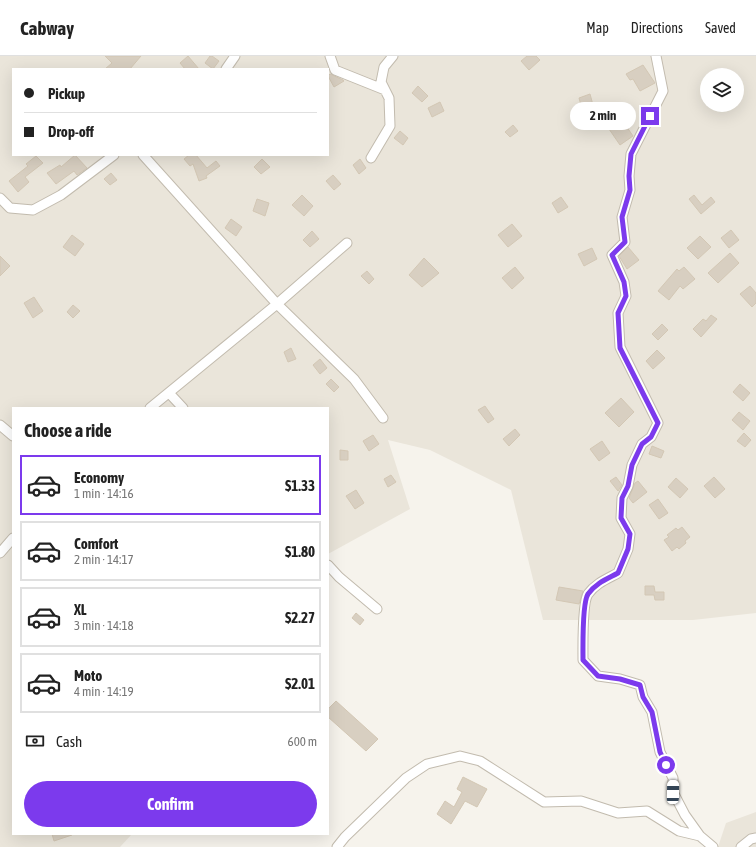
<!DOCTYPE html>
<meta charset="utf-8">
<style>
:root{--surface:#fff;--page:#f2f2f2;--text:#222;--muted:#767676;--line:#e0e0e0;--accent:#7c3aed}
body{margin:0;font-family:"Asap Condensed",sans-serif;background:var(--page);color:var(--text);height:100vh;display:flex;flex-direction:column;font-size:15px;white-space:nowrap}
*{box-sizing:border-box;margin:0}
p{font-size:13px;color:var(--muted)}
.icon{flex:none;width:22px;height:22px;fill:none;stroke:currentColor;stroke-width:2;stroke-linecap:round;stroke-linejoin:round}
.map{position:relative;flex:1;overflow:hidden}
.drawer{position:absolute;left:12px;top:351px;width:317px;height:428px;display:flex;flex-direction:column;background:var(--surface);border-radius:0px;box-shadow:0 4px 16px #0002}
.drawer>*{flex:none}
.top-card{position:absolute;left:12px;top:12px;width:317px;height:88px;border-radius:0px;box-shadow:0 4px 16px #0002;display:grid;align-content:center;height:88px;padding:0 12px;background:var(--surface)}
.controls{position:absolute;left:700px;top:12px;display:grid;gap:8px}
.controls a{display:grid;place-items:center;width:44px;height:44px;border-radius:50%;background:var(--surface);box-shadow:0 4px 16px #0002;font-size:20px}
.end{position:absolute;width:18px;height:18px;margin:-9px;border:5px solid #7c3aed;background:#fff;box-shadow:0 0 0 2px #fff}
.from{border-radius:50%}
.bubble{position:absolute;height:28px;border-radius:14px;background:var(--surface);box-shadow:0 4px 16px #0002;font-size:13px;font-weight:700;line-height:28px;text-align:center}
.car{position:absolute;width:12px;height:24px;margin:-12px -6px;border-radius:5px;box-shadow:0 0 3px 1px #0007;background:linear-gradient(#fff 24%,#345 0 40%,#fff 0 76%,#345 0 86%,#fff 0)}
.top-card b{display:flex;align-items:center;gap:14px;height:38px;font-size:15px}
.top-card b+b{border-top:1px solid var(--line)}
.top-card i{width:10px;height:10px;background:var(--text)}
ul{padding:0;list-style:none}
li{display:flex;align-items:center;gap:12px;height:60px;margin:0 8px 6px;padding:0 4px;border:2px solid var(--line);border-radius:0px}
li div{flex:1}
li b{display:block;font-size:15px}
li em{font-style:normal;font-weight:700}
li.selected{border-color:var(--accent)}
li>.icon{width:36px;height:36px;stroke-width:1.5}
h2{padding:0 12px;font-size:18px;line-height:48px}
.pay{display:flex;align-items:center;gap:10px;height:44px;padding:0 12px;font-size:15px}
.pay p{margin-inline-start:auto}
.button{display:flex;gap:8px;margin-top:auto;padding:8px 12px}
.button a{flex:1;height:46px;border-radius:24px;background:var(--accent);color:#fff;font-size:16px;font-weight:700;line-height:46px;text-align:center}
header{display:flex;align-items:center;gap:24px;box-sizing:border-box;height:56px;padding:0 20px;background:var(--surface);border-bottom:1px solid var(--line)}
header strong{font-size:19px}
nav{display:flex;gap:22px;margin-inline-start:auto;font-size:14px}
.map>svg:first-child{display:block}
.residential{fill:#eae5da;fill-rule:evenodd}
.building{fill:#d8cfc1;stroke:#d3c7b4}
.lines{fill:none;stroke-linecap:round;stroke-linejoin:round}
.street-casing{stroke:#c2bbae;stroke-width:11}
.street{stroke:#fff;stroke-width:9}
.route{stroke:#7c3aed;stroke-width:5}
</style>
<header>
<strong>Cabway</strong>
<nav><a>Map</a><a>Directions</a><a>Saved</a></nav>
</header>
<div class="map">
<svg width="756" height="791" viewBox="0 0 756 791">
<rect width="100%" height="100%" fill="#f6f3ec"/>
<path class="residential" d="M0,0H756V557L693,564H543L511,434L430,394L388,384L410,453L328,498V352H13V778H132L120,791H0ZM13,13H328V99H13ZM707,19H737V49H707Z
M756,756V791H718L726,767Z"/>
<path class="building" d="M105,0H141L130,13H105L112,7Z
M188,0L199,13H185L180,7Z
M210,0H212L219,5L213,13L205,7Z
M527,0H536L540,4L529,14L521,5Z
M643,9L655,27L640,35L633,23L630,24L626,18Z
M330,18L343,24L344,25L334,31L328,20Z
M418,30L428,40L422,46L412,37Z
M590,38L593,49L582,53L579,42Z
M440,46L444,55L432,61L428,52Z
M622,64L633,80L620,89L609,73Z
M513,69L518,75L510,81L505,76Z
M400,75L408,82L403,89L394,82Z
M75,99L87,112L77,119L74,115L56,128L47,117L60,109L61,111Z
M189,99H196L207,112L216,105L220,110L206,120L207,122L199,125L193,108L190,110L184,103Z
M36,100L43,107L25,121L29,126L18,136L9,125L28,110L26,108Z
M262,103L270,111L261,118L254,111Z
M360,103L366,112L359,118L353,109Z
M111,117L117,124L110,129L104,123Z
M333,119L341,128L334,134L326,125Z
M302,139L313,150L304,160L292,149Z
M694,139L702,149L711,141L715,146L701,158L689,143Z
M561,141L568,151L558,157L552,147Z
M257,143L269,147L265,160L253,155Z
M231,163L242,171L236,180L225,172Z
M512,168L522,180L508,191L498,179Z
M731,174L739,184L729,192L721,182Z
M312,175L319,183L310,191L303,184Z
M72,179L84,188L75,200L63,191Z
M700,180L711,191L698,203L687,192Z
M628,191L639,204L627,213L619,200Z
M592,192L597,203L584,210L578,198Z
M730,197L739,207L718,227L708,217Z
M0,200L10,210L0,220Z
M424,202L439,217L422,231L409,219Z
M515,211L524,222L512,233L502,222Z
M684,211L695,223L683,233L680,230L669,244L658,235L677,213L679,215Z
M367,215L374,223L369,228L361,220Z
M750,230L756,237V247L752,251L740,238Z
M34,241L43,255L33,262L24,247Z
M73,249L80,255L73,262L67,256Z
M711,259L717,263L701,281L693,273L703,263L706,265Z
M662,268L668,274L658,284L652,278Z
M291,292L296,303L288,306L284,296Z
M657,294L665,302L653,313L646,305Z
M320,303L327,312L320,318L313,309Z
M331,323L339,331L334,336L326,328Z
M740,328L750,337L743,345L733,336Z
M621,342L634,356L619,371L605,357Z
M485,350L494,363L488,367L478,354Z
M739,356L750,365L743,374L732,364Z
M515,373L520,379L509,390L503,383Z
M744,377L751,384L745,391L737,385Z
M373,379L379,388L369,395L363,385Z
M602,385L610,397L599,405L590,393Z
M652,390L664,395L661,402L649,398Z
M340,394L348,395V404H340Z
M391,419L396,426L388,431L384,423Z
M616,421L622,429L618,435L610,425Z
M714,421L725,433L715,442L704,430Z
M676,422L688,433L680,442L668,431Z
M638,425L647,436L633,447L629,442L635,427Z
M356,434L364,447L355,453L346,440Z
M658,443L668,457L659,463L649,449Z
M682,471L690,481L685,485L686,487L679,493L677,491L672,495L664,484L669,481L667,479L676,472L678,474Z
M645,530H654L655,536H664V544H655L654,539H645Z
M559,531L583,535L579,548L556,544Z
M356,557L364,564L360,569L352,562Z
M336,645L378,683L366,695L328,661V653Z
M463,721L487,733L477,751L465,745L451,768L437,758L445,745L454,751L462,736L457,733Z
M52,778H72V779L54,785Z"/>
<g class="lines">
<g class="street-casing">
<path id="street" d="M330,0L335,14L385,34
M656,0L663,35L631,98L629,120L630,134L622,161L625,186L612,199L624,226L626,240L618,257L620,291L658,367L651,381L642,388L632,409L628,430L622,442L621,462L630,478L628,493L618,517C607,523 596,527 588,538C582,547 583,591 583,604L598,620L620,623L640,629L643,641L652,656L660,696L673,722V736L685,759L700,780
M226,13L235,0
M143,99L277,248L354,323L383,362
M371,102L390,70L389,42L381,26L384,11L393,0
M0,142L10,152L33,154L61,139L114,99
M169,337L183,352
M150,352L277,248L347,187
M0,369L13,380
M0,497L13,482
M328,509L339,521L377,553
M337,791L345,781L406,722L427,708L460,700L480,705L544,746L581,745L618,757L647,755L679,775L700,780L713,791
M741,791L751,783L756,782"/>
</g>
<use href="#street" class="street"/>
</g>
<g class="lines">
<path class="route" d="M650,60L631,98L629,120L630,134L622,161L625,186L612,199L624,226L626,240L618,257L620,292L658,367L651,381L642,388L632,409L628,430L622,442L621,462L630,478L628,493L618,517C607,523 596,527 588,538C582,547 583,591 583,604L598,620L620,623L640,629L643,641L652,656L660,696L666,709"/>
</g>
</svg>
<div class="controls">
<a><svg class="icon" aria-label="layers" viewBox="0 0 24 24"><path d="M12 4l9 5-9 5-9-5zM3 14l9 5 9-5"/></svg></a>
</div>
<i class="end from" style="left:666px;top:709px"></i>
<i class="end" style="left:650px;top:60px"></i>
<div class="bubble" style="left:570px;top:46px;width:66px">2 min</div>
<i class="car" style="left:673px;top:736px;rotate:1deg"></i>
<div class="top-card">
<b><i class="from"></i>Pickup</b>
<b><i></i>Drop-off</b>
</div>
<section class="drawer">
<h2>Choose a ride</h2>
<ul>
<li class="selected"><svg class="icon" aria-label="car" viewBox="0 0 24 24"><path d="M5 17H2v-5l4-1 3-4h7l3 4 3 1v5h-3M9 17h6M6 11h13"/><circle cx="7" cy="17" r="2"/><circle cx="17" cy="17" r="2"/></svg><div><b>Economy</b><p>1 min · 14:16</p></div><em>$1.33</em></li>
<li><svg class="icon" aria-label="car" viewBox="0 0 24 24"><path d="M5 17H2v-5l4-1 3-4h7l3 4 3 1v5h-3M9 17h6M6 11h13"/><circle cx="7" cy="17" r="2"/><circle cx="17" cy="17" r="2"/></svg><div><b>Comfort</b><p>2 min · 14:17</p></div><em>$1.80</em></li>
<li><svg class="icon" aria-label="car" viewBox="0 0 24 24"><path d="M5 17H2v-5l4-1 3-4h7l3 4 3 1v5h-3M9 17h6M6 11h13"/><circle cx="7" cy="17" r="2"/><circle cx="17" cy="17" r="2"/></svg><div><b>XL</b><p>3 min · 14:18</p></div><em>$2.27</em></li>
<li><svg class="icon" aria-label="car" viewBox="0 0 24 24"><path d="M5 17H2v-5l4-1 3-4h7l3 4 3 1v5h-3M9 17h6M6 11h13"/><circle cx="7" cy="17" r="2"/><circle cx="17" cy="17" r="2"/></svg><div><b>Moto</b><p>4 min · 14:19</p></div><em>$2.01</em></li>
</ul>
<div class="pay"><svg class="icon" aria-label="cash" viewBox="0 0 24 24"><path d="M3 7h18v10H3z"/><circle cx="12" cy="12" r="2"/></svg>Cash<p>600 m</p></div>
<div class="button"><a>Confirm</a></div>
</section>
</div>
